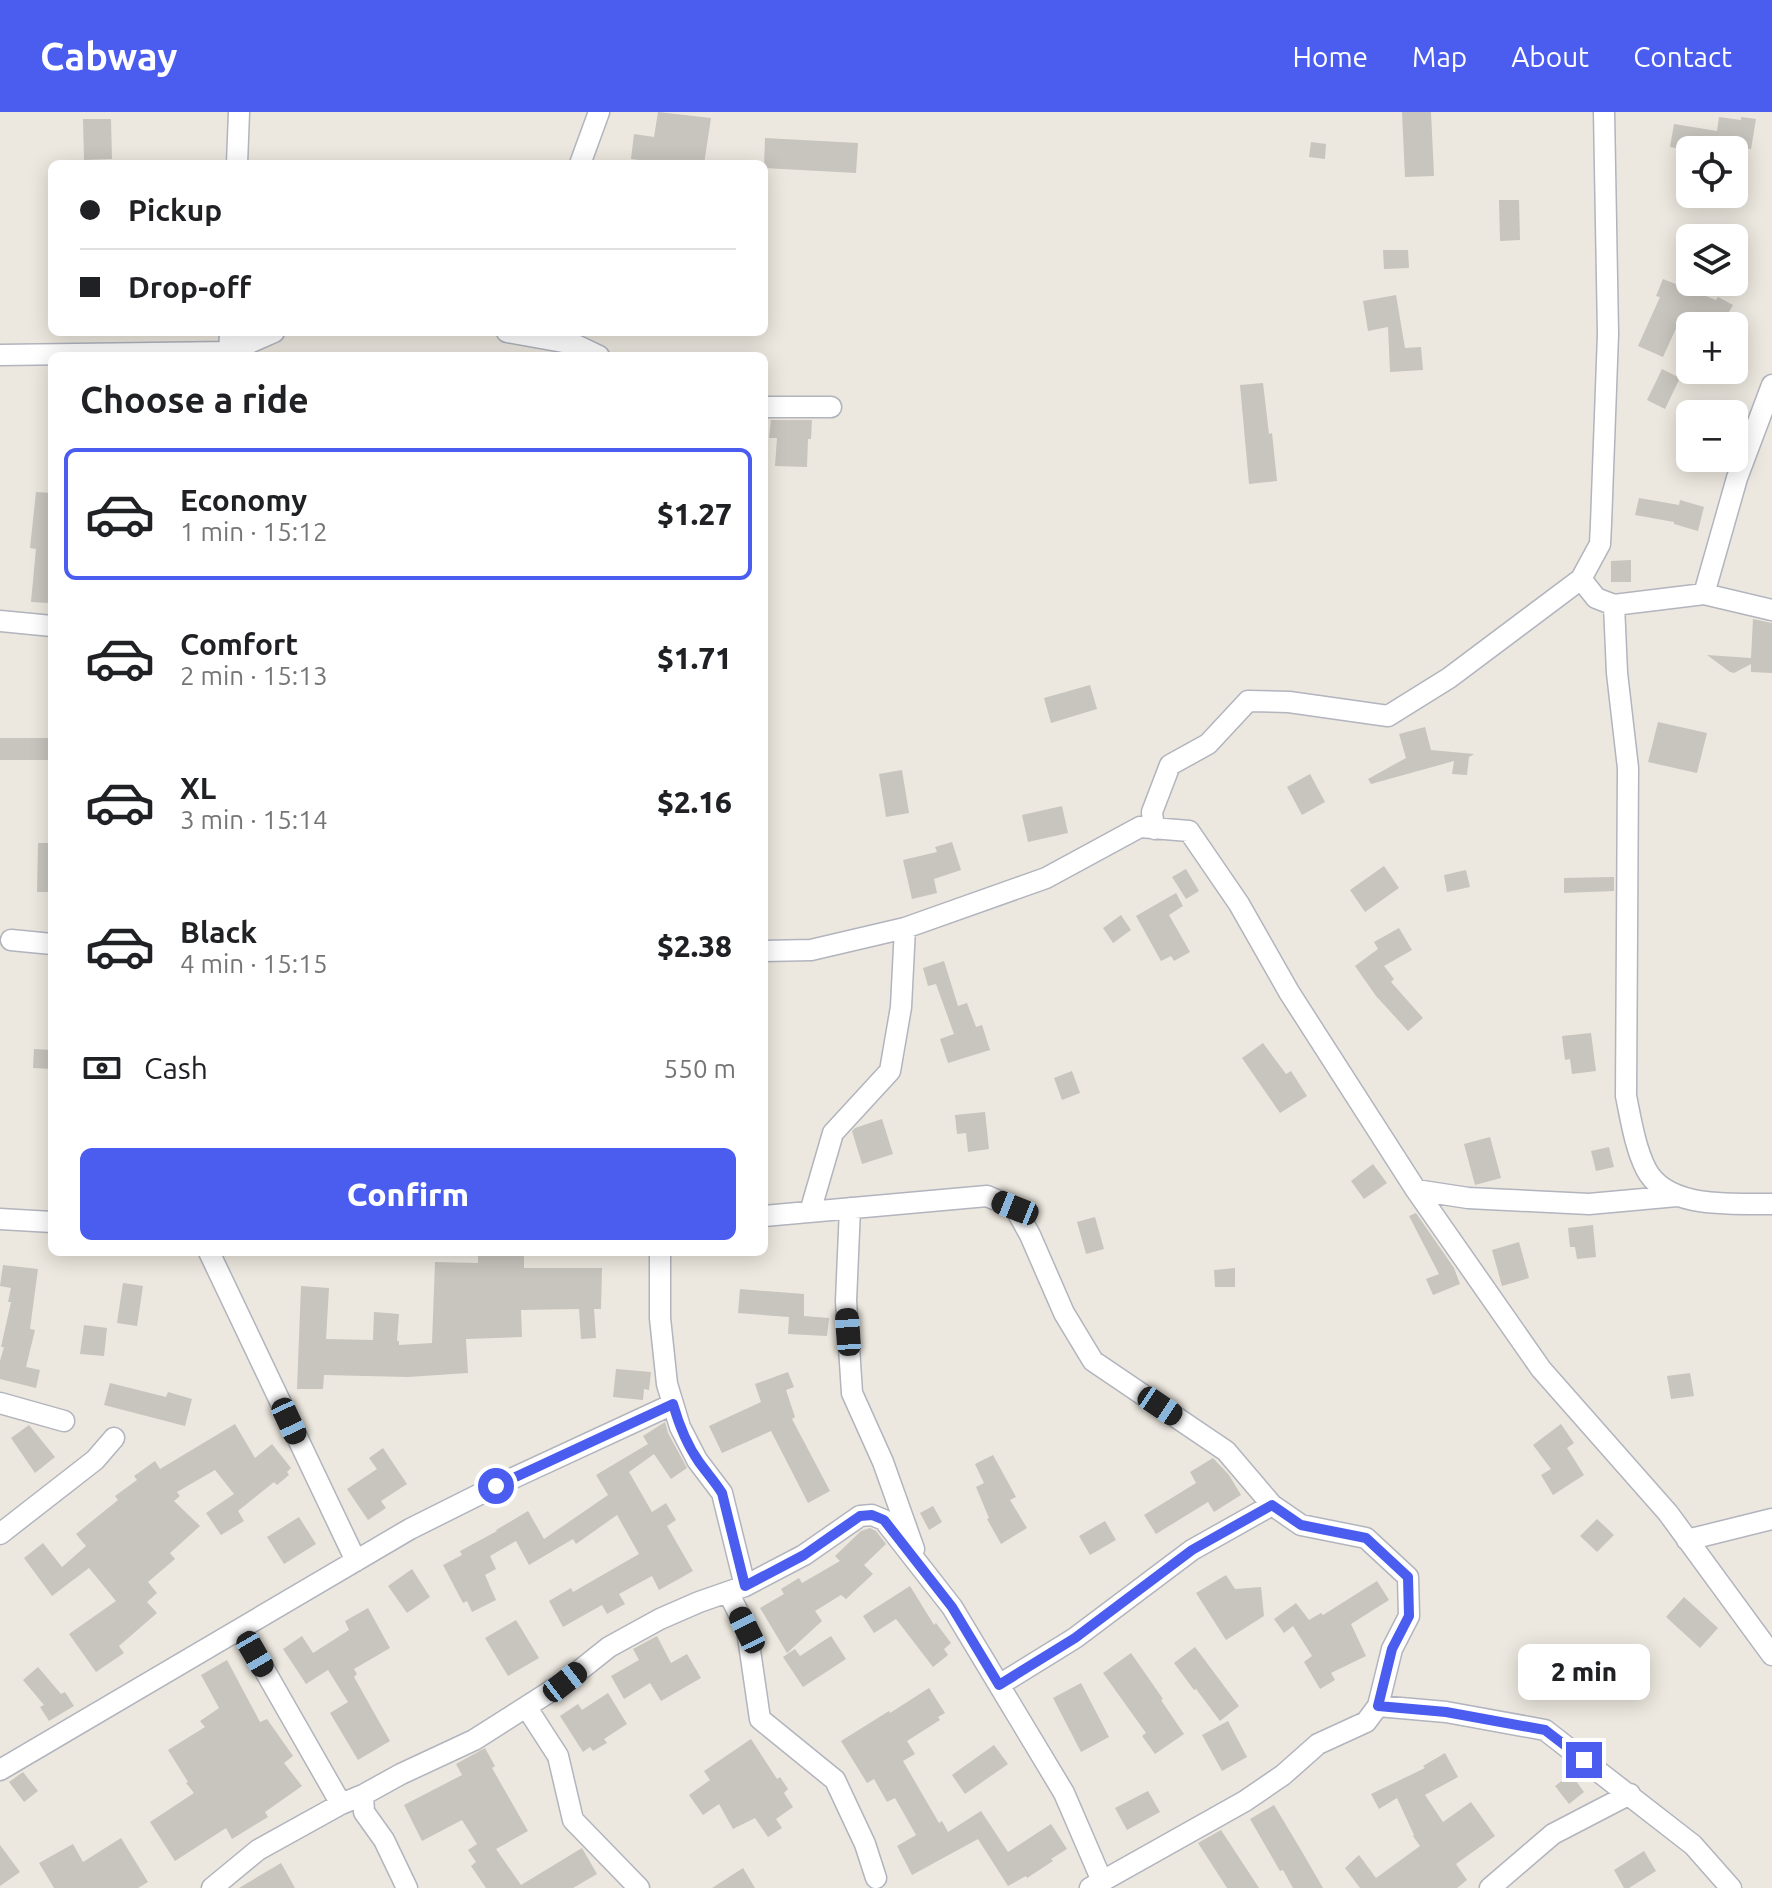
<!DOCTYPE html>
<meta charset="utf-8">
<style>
:root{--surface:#fff;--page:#f2f2f2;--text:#202124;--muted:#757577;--line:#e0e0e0;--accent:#4a5def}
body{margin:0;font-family:Ubuntu,sans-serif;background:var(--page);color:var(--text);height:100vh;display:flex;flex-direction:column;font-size:30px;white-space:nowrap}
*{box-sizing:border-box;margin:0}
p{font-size:26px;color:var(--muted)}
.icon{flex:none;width:44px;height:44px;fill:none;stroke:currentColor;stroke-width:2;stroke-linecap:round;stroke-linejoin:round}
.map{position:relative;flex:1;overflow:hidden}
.drawer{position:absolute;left:48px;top:240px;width:720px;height:904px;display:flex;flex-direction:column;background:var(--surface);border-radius:12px;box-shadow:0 4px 20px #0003}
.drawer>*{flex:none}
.top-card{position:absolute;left:48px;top:48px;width:720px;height:176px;border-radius:12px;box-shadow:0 4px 20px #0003;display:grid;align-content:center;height:176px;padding:0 32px;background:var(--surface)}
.tools{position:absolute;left:1676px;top:24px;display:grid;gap:16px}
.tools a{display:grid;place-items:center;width:72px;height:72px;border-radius:12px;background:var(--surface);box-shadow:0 4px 20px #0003;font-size:40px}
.end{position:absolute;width:36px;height:36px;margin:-18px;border:10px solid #4a5def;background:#fff;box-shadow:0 0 0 4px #fff}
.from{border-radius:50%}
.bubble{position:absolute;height:56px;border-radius:12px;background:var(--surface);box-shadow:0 4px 20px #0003;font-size:26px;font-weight:800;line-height:56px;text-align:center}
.car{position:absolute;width:24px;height:48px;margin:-24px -12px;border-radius:10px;box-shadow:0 0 6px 2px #0007;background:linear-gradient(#222 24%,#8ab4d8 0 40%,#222 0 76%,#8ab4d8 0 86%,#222 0)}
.top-card b{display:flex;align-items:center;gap:28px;height:76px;font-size:30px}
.top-card b+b{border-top:2px solid var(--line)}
.top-card i{width:20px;height:20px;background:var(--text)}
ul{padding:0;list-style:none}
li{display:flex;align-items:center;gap:24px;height:132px;margin:0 16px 12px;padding:0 16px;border:4px solid transparent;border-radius:12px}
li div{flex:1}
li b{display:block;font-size:30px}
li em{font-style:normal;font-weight:800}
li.on{border-color:var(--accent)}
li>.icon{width:72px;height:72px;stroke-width:1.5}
h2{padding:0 32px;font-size:36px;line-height:96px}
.pay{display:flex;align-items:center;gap:20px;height:88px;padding:0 32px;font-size:30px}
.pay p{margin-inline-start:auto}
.cta{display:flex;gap:16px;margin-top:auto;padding:16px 32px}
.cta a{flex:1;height:92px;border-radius:12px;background:var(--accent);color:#fff;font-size:32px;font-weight:800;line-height:92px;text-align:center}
header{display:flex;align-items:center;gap:48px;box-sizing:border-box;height:112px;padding:0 40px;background:var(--accent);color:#fff}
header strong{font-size:38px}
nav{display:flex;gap:44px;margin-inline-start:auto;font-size:28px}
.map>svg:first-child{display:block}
.building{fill:#c8c4be}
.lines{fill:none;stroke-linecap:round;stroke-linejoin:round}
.minor-casing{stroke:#b2b4be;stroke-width:23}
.minor{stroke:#fff;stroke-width:20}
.route{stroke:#4a5def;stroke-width:10}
</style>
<header>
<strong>Cabway</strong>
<nav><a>Home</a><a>Map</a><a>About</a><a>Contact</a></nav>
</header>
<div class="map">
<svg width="1772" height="1776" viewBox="0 0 1772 1776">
<rect width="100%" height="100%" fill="#ece8df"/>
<path class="building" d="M658,0L711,6L704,52H671L631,47L634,22L654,25Z
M1402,0H1431L1434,64L1405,65Z
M1719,5L1741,8V5L1756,7L1751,37L1710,33L1709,38H1688L1670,35L1674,12L1717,19Z
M83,7H111L112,47L84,48Z
M765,26L858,31L856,61L764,56Z
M1311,30L1326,32L1325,47L1309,45Z
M1499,88H1519L1520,128L1500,129Z
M1383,138H1408L1409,156L1384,157Z
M1663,167L1716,188L1718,185L1733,193L1721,214H1707L1683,201L1663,245L1638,234L1660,185L1656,184Z
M1396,183L1405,236L1421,235L1423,258L1390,260L1388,215L1368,219L1363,189Z
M1662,257L1680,266L1665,297L1647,288Z
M1263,271L1269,322L1272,321L1277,369L1249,372L1240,273Z
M771,308H812L811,327H808L807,355L775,354L777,326H769Z
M36,380L52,381V460L50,459L49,491L31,490L36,437L30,436Z
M1639,386L1679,393L1680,388L1704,395L1698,419L1674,412V410L1635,403Z
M1631,448V470H1611V449Z
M1753,507L1772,511V561L1751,560V552L1734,561L1730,560L1707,543L1751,546Z
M1090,573L1097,597L1051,611L1044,586Z
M1658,610L1707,621L1697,661L1648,650Z
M1425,615L1431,638L1474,642L1469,645L1467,663L1452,662L1454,649L1371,672L1368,667L1406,646L1399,622Z
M0,626H52V648H0Z
M902,658L909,701L886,705L879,662Z
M1310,662L1325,690L1302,703L1287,675Z
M1062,694L1068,721L1028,730L1022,703Z
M952,730L961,758L934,767L937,781L912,787L903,748L937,740L935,735Z
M38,731H52V780H37Z
M1384,754L1399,776L1365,800L1350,778Z
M1186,757L1199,779L1186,787L1172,765Z
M1466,758L1470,775L1447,780L1444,763Z
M1614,765V779L1564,781V766Z
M1176,781L1183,794L1169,803L1190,840L1174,849L1171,844L1161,849L1136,804Z
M1121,803L1131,818L1113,831L1103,816Z
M1399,816L1412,838L1384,854L1394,867L1391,870L1423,906L1408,919L1376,884L1355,854L1378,837L1374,830Z
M944,849L958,894L967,891L976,915L982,913L990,938L948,951L940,927L954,922L936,872L928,874L923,856Z
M1591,921L1596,959L1572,962L1570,947L1565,948L1562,924Z
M1263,931L1286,962L1291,959L1307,984L1280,1001L1242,946Z
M34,937L52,938V957L33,956Z
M1072,959L1080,981L1062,988L1054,966Z
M985,1000L989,1037L968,1040L966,1021L957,1022L955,1003Z
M882,1007L893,1042L862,1052L852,1019L855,1016Z
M1490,1025L1501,1066L1475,1073L1464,1032Z
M1609,1035L1614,1055L1596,1059L1591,1039Z
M1373,1052L1387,1071L1364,1087L1351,1069Z
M1416,1101L1454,1156L1460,1172L1433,1183L1426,1167L1439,1162L1409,1104Z
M1095,1105L1104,1137L1086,1142L1077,1110Z
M1593,1113L1596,1145L1577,1147L1575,1135H1570L1568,1116Z
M1519,1130L1529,1166L1502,1174L1492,1138Z
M478,1140H524V1156H602L601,1197H594L596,1226L581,1227L579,1197L521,1198L522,1225L466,1227L468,1261L408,1265L324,1263L323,1277H297L301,1174L329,1176L326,1227L373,1228L374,1200L399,1202L397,1229H399V1233L432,1231L435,1150L478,1151Z
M3,1153L38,1157L30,1217L35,1218L26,1255L40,1258L36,1276L0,1267V1249L4,1235H1L11,1190H8L11,1176L0,1174Z
M1235,1156V1175H1215L1214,1158Z
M123,1171L143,1174L137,1214L117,1211Z
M740,1177L804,1182V1204L829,1206L827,1224L788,1222L789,1205L738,1201Z
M84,1213L107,1216L104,1244L80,1242Z
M616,1257L651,1260L649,1278L644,1277L643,1288L613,1285Z
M788,1260L794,1275L786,1278L795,1305L792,1307L830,1379L808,1391L771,1319L722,1341L709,1314L761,1290L755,1272Z
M1690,1261L1694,1284L1671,1287L1667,1264Z
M110,1271L166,1285L168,1280L192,1287L185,1314L104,1293Z
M665,1310L668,1321L687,1356L671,1367L654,1342L629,1360L652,1400L666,1391L676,1408L667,1414L693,1459L659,1478L652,1464L619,1482L625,1492L607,1502L602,1493L563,1515L549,1489L571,1476L573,1480L639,1442L617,1403L576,1432L573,1427L529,1453L516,1429L490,1444L496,1457L485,1463L496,1488L472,1500L467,1489L463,1491L443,1453L462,1443L460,1439L497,1419L496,1418L528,1399L544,1427L608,1383L596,1363L648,1332L643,1324Z
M235,1312L255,1346L272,1332L291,1356L287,1360L289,1363L277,1373L274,1370L238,1399L244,1409L221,1423L206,1401L234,1382L215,1358L177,1380L180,1384L174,1389L200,1414L170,1441L175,1447L148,1470L157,1481L147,1490L157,1501L119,1534L124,1541L96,1560L69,1522L116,1489L89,1456L52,1484L24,1446L43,1431L62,1455L86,1434L76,1422L118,1388L115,1384L137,1368L134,1364L155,1349L160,1357Z
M1561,1312L1574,1331L1567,1336L1584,1363L1553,1383L1541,1363L1551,1357L1533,1333Z
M29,1313L55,1345L35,1361L11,1326Z
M383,1336L407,1372L381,1389L386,1396L368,1408L347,1377L377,1357L369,1346Z
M993,1343L1016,1385L1010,1388L1027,1416L1001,1432L987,1407L989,1406L976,1375L984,1371L975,1352Z
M1213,1346L1229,1363L1241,1383L1214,1400L1208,1390L1156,1422L1144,1403L1196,1371L1190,1360Z
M933,1394L942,1410L929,1418L920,1401Z
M299,1405L316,1432L284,1452L267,1425Z
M1597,1407L1614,1423L1597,1440L1580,1424Z
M1105,1409L1116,1428L1090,1443L1079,1424Z
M870,1416L876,1419L886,1432L864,1453L873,1462L846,1487L841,1483L815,1499L822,1509L787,1541L760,1496L784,1482L781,1477L799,1466L802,1471L840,1449L835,1444L861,1419Z
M412,1457L430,1485L407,1501L388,1474Z
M1226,1463L1235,1477L1261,1475L1264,1504L1226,1528L1196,1481Z
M1377,1469L1389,1488L1351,1512L1366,1544L1331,1561L1335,1568L1320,1577L1304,1550L1312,1544L1293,1514L1284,1521L1274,1507L1296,1491L1309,1508L1321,1501L1323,1503Z
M910,1474L934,1513L936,1511L951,1531L944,1537L948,1543L933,1555L896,1507L874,1521L863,1504Z
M1684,1485L1718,1516L1700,1536L1666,1505Z
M368,1496L390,1536L354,1557L357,1562L354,1565L390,1629L358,1648L330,1601L348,1590L328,1558L306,1572L283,1537L302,1524L313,1541L349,1518L345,1509Z
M516,1508L539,1546L508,1564L485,1526Z
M657,1524L671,1551L687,1542L701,1566L661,1589L650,1571L624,1587L611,1564L639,1548L633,1537Z
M831,1524L846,1547L803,1575L783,1545L795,1537L800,1544Z
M1195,1535L1239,1594L1220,1609L1196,1577L1194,1578L1174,1551Z
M1131,1541L1163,1587L1161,1588L1184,1622L1155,1642L1142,1624L1146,1621L1103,1561Z
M227,1548L260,1610L267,1607L293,1644L284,1651L302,1674L265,1700L268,1705L232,1727L226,1716L175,1749L150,1710L194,1681L186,1671L188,1670L168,1638L205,1615L200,1609L219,1596L201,1563Z
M38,1555L61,1582L65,1580L74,1594L49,1609L40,1595L44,1593L23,1568Z
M1081,1571L1109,1625L1081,1640L1053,1586Z
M929,1576L945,1601L938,1605L940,1608L907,1629L915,1642L903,1649L939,1711L942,1709L948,1720L981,1699L1008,1740L1051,1712L1067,1737L1051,1747L1053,1749L1027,1766L1026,1764L1008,1774L978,1727L912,1763L897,1734L916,1723L895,1686L887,1690L874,1667L867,1671L841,1629L889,1599L890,1601Z
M608,1581L627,1612L604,1627L607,1631L593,1639L590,1635L583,1640L560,1604L578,1592L582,1598Z
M1228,1609L1247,1645L1222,1659L1202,1623Z
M751,1627L777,1667L780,1665L788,1677L784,1681L793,1695L776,1707L782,1716L768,1725L755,1706L733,1717L719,1692L703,1703L689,1683L710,1668L704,1659Z
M994,1633L1008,1652L965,1682L952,1663Z
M485,1636L495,1654L492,1656L528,1719L496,1737L521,1773L582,1736L597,1762L573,1776H486L471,1754L476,1750L468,1738L477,1732L462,1708L422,1729L404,1693L462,1663L456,1652Z
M1445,1641L1458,1665L1425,1683L1443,1710L1471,1690L1495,1724L1456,1752L1467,1768L1457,1776H1360L1345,1756L1359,1743L1376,1766L1420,1734L1413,1724L1414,1723L1397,1686L1379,1697L1371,1682L1425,1656L1423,1654Z
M23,1660L38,1679L24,1690L9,1670Z
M1571,1662L1584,1680L1569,1692L1555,1674Z
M1148,1679L1160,1700L1127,1718L1115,1696Z
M1274,1693L1301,1738L1323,1776H1293L1283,1758L1280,1759L1250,1707Z
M1221,1718L1259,1776H1227L1198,1731Z
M121,1726L148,1770L138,1776H54L39,1751L73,1732L83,1750Z
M0,1733L20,1760L0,1774Z
M1644,1739L1656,1759L1629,1776H1624L1614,1758Z
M281,1751L295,1776H239Z
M743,1756L755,1776H712Z"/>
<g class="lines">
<g class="minor-casing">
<path id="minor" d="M1604,0L1608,222L1601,412L1600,432L1581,467L1596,486L1614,493
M237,52L239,0
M580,52L599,0
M507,220L574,232L599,244
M0,243L229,240L274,220
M229,244L230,220
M1772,273L1737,366L1704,482L1614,493L1617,561L1628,656L1626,984C1631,1008 1635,1035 1646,1057C1667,1098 1733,1091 1772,1092
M764,295H831
M1704,482L1772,498
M0,509L52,514
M1154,717L1152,700L1170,653L1208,632L1248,589L1289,590L1388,604L1449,566L1581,467
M11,828L52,832
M764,839L811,838L905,816
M1416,1078L1468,1086L1589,1092L1677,1084
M850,1096L846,1189L852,1281L883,1350L914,1437
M810,1100L833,1021L890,959L901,895L905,816L1046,766L1140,715L1189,719L1239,792L1289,880L1416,1078L1541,1257L1668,1401L1772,1543
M764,1104L987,1084L1015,1096L1030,1123L1064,1201L1093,1249L1226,1339L1272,1393L1301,1413L1366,1426L1408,1465L1409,1504L1392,1537L1378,1594L1366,1610L1318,1632L1283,1663L1245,1689L1090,1776
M0,1107L52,1110
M209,1140L356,1449
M660,1140V1206L667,1272L680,1315L697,1348L722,1381L745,1474
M0,1291L64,1309
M0,1422L95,1348L114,1326
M1687,1428L1772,1407
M728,1480L747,1518L760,1607L835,1668L865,1732L876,1766
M241,1517L341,1692
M999,1573L1075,1526L1192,1438L1272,1393
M1378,1594L1446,1600L1545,1618L1693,1733L1731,1776
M527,1596L558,1644L573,1708L639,1776
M0,1658L410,1417L496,1374L673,1292
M363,1683L364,1700L384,1728L407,1776
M212,1776L258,1738L341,1692L363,1683L401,1662L474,1628L565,1570L609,1535L660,1507L699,1490L745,1474L804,1443L860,1404L872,1403L884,1408L952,1495L999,1573L1064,1681L1102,1769
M1490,1776L1553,1722L1630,1682"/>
</g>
<use href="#minor" class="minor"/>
</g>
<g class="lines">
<path class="route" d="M496,1374L673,1292C679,1313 687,1333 699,1350C707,1361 715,1370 722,1381L745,1474L804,1443L860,1404L872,1403L884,1408L952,1495L999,1573L1075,1526L1192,1438L1272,1393L1301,1413L1366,1426L1408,1465L1409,1504L1392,1537L1378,1594L1446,1600L1545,1618L1584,1648"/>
</g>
</svg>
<div class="tools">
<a><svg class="icon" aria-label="locate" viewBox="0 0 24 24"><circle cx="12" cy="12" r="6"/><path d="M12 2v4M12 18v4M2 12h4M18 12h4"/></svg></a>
<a><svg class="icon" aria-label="layers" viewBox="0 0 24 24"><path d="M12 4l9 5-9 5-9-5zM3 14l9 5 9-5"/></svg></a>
<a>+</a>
<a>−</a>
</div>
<i class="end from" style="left:496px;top:1374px"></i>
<i class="end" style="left:1584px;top:1648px"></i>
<div class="bubble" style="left:1518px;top:1532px;width:132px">2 min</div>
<i class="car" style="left:1015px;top:1096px;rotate:292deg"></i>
<i class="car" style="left:848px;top:1220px;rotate:356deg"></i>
<i class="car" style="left:1160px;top:1294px;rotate:124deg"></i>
<i class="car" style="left:289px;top:1309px;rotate:155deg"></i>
<i class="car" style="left:747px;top:1518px;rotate:334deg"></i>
<i class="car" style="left:255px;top:1542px;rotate:150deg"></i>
<i class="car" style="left:565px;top:1570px;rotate:52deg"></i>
<div class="top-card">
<b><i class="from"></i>Pickup</b>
<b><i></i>Drop-off</b>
</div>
<section class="drawer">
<h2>Choose a ride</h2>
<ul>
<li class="on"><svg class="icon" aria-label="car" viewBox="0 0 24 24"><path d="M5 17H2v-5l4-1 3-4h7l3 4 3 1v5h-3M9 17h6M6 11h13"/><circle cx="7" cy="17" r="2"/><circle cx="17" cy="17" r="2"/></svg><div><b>Economy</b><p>1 min · 15:12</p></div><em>$1.27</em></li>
<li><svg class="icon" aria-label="car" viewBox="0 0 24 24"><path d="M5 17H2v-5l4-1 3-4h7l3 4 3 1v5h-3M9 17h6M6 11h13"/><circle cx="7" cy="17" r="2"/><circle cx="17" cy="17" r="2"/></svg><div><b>Comfort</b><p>2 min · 15:13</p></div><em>$1.71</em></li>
<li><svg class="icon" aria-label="car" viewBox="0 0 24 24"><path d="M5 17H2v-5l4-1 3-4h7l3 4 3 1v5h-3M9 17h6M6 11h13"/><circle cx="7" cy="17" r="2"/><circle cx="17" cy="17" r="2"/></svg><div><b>XL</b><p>3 min · 15:14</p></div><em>$2.16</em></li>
<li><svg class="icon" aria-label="car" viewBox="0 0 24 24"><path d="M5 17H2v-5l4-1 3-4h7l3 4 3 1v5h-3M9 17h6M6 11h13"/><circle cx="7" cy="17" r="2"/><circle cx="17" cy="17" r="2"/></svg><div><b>Black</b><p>4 min · 15:15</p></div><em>$2.38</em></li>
</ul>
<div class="pay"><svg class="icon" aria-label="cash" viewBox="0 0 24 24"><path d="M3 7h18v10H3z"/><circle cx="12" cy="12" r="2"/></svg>Cash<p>550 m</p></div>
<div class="cta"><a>Confirm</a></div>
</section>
</div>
